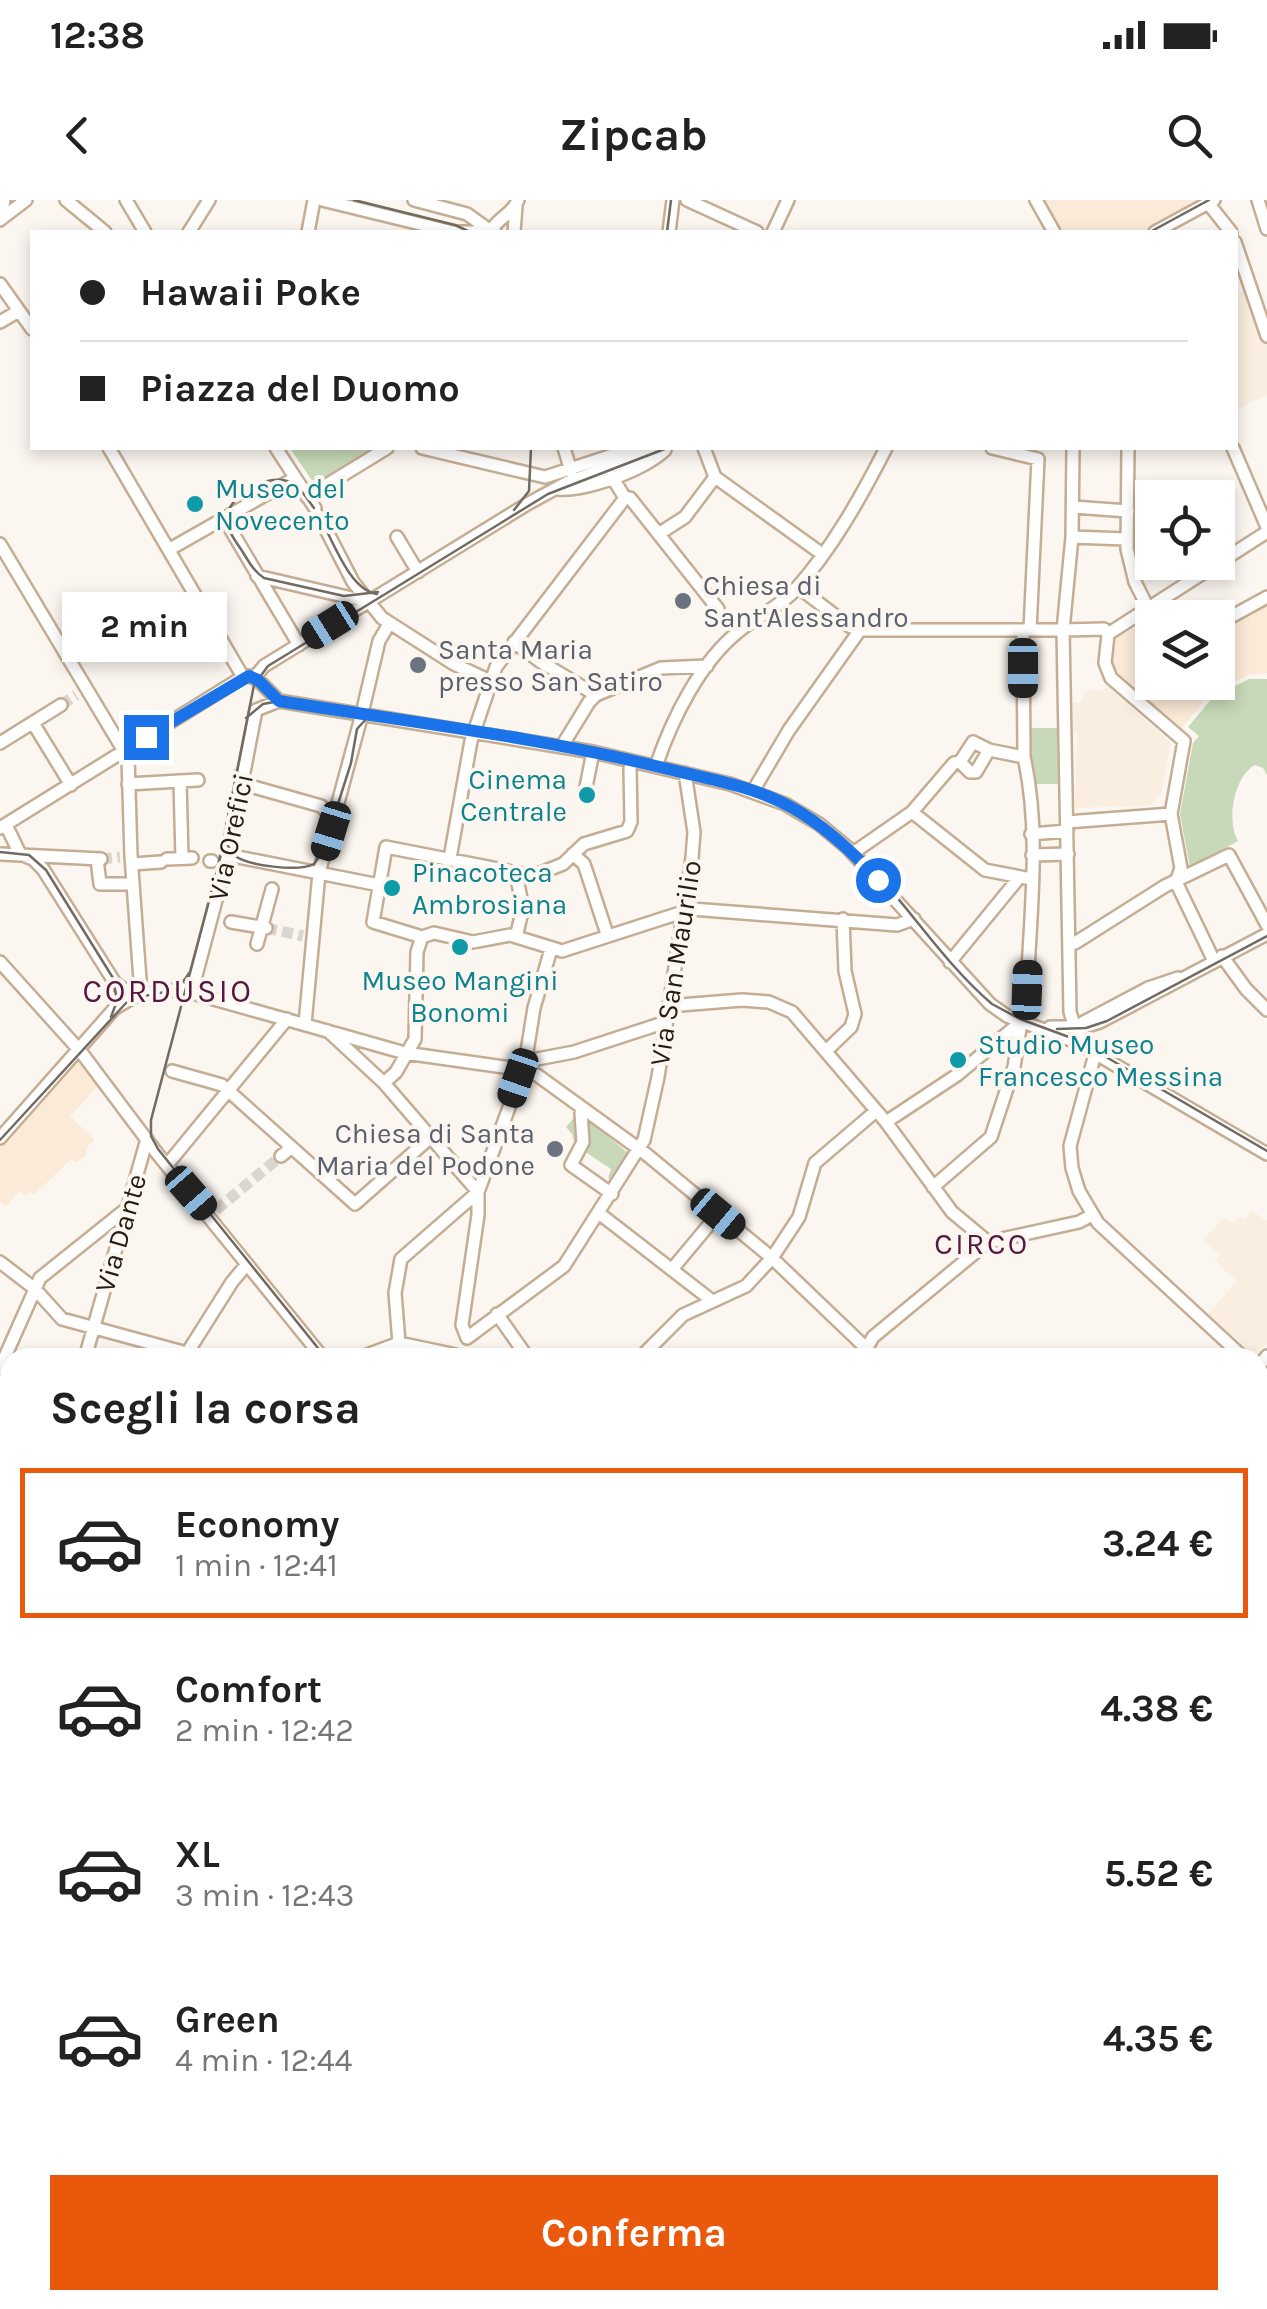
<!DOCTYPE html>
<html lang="it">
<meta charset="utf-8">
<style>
:root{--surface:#fff;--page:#f6f6f6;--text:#222;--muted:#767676;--line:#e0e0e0;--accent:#ea580c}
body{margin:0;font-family:Karla,sans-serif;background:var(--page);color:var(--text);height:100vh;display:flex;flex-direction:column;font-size:38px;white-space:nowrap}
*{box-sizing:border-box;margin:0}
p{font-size:32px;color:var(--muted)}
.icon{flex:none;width:55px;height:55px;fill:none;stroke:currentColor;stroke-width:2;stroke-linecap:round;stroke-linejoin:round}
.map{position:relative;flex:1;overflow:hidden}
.panel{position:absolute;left:0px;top:1148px;width:1268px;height:962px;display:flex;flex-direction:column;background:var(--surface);border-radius:30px 30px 0 0;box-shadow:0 5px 15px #0003}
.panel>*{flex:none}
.hud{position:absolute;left:30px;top:30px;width:1208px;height:220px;border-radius:0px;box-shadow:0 5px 15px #0003;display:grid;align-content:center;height:220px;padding:0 50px;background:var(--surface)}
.controls{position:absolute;left:1135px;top:280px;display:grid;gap:20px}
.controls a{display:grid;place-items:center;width:100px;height:100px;border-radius:0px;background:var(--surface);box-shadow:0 5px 15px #0003;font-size:50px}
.end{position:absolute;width:45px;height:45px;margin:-22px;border:12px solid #1a73e8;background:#fff;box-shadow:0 0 0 5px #fff}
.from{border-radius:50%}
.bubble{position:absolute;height:70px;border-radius:0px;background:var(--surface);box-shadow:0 5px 15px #0003;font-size:32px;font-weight:700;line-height:70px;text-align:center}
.car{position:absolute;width:30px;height:60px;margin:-30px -15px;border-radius:12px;box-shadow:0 0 8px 2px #0007;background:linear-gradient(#222 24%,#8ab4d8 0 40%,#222 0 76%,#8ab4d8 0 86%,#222 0)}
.hud b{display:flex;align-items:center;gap:35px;height:95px;font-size:38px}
.hud b+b{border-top:2px solid var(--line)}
.hud i{width:25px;height:25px;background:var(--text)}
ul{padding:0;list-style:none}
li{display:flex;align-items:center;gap:30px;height:150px;margin:0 20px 15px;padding:0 30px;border:5px solid transparent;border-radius:0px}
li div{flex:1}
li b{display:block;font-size:38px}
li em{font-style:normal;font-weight:700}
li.on{border-color:var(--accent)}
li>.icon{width:90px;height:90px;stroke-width:1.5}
h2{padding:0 50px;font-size:45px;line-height:120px}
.button{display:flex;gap:20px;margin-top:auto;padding:20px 50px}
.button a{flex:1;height:115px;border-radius:0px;background:var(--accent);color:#fff;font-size:40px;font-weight:700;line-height:115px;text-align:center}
.status{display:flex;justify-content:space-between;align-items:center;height:70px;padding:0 50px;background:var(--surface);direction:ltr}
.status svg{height:28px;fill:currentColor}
header{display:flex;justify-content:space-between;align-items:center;height:130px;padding:0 50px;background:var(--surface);font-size:45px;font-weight:700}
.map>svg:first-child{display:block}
.commercial{fill:#fbead8}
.built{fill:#faeee0}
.green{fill:#c7d9b8}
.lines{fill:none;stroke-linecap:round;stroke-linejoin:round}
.minor-tunnel{stroke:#dbd5cf;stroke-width:11;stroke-dasharray:11 5.5;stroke-linecap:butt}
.minor-casing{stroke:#c5ad93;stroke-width:16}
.minor{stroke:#fff;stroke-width:11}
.tram{stroke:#726b62;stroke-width:2.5}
.rail-casing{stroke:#726b62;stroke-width:6}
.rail{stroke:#fbf6f0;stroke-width:2.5;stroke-dasharray:8;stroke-linecap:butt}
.route{stroke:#1a73e8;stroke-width:12}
.culture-dot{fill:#0f9aa8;stroke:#fbf6f0;stroke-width:4}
.worship-dot{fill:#6b7280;stroke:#fbf6f0;stroke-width:4}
.labels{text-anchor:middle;stroke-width:8;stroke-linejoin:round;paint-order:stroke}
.culture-label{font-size:28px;fill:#0d838f;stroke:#fbf6f0;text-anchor:start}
.worship-label{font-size:28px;fill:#5b616d;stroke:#fbf6f0;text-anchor:start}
.street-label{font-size:28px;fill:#241b11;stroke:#fbf6f0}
.neighbourhood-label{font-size:30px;letter-spacing:2.5px;fill:#55183e;stroke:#fbf6f0}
.quarter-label{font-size:32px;letter-spacing:2.5px;fill:#55183e;stroke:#fbf6f0}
</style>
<div class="status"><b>12:38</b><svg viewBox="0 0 49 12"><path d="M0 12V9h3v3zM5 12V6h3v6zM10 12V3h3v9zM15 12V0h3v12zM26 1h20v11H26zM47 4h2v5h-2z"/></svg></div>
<header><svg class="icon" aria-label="back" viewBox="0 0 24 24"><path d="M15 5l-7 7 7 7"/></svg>Zipcab<svg class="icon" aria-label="search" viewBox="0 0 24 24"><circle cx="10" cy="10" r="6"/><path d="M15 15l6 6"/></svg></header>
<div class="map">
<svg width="1267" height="2109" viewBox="0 0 1267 2109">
<rect width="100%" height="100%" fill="#fbf6f0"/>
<path class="commercial" d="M1038,0H1202V1L1148,32H1056Z
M1267,404V473L1248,475L1210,494L1180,530L1112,473L1113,439L1149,421L1152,422V482H1218V429Z
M79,851L103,881L70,916L94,939L92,943H89L85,956L76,962L70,960L34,995L30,991L25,996L19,991L6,1006L0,1001V939Z"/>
<path class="built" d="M1248,88L1267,145V195L1235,210V95Z
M1107,486L1171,543L1161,594L1151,605L1075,608L1077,533L1073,532V502L1080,503L1085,492L1090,489L1102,491Z
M1252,1011L1267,1021V1144L1259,1151H1250L1208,1114L1237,1081L1215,1061L1220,1055L1203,1040L1224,1018L1233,1023L1238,1017L1244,1020Z"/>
<path class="green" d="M290,248H379L315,285Z
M1249,479H1267V575L1263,568L1255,565C1234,576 1226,621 1238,641L1190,667L1180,614L1193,543L1199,536L1188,527L1213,497Z
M1026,528H1057L1058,584H1033Z
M579,912L628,953L612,981L608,978L611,969L575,945L572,934L566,927Z
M10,1580V2100H185L182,2109H0V1587Z"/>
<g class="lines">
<path class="minor-tunnel" d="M61,505L76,495
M232,574L235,575
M101,659L120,657
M266,728L303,736
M216,1010L281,956"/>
<g class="minor-casing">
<path id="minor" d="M66,0L105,32
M126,0L145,32
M322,0L453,32
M414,0L467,14L492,32
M687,0L757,32
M1036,0L1054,32
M1258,0L1267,29
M1208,3L1231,32
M1,19L26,0
M0,20L4,0
M491,31C498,17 512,15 518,0
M189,32L209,0
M308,32L314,0
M456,32H495
M514,32L516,6
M669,32L673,0
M773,32L788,0
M1155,32L1214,0
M1235,42L1267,136
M0,84L32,129
M0,122L17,112
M109,248L243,477
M276,248L315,308
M422,248L545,277L625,251L650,250
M564,248L571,271
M704,248L715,277
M992,248L1038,259L1030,430
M1128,248L1127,349L1135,382L1149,410
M1233,248L1267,327
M612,277L625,298H630L718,409
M715,277L822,354
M558,289C587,291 644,270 665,250
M307,297L387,248
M1073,307L1128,311
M319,316L353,382L382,418L454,464L490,481
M225,320L299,445
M660,333L685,317L715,277
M397,337L418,372
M1072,337L1126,339
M0,344L128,558L131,656L141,794
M170,349L295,278
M257,376L369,402
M798,387L849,426L860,430H1063L1072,337L1073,248
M1149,410L1169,418
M1218,424L1267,397
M1023,430L1024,557C1041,632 1030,715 1027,791
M1108,434L1267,332
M514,442L541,462L596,495
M249,476L258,480L279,501
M254,478L264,466L529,303L566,283L663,248
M364,505L379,441L389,424
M33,523L71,585
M0,543L61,505
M562,546L589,502L596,495L661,468L707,466
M960,562L970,572H976L989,550
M656,566C672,519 700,462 739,431C757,416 780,407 795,390C832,349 861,297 886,248
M630,568L631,622L627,631L584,644L563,664L533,676L386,647L373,722L422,737L434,733L473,742L510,735L562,751L692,709L897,725L914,719
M180,581L182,658
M128,584L198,580
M243,584L321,606L329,614L331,626
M586,587L593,552
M753,591L789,530L860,430
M912,612L985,670L1031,679
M1067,622L1171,614
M6,625L20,654
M0,628L243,477
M1031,634L1067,631
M853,653L912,612L954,563L960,562L973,542L989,550L1024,557
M0,654L101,659
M20,654L33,659L43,669L115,783L127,792L140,794
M573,654L584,664L607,734
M228,655L379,685
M1032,655L1068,654
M450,658L471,541L496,467L625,298
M97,659L100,684H133
M167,659L192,658
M210,661H212
M132,664L161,662
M516,674L523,708L516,737
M1176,682L1214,761
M231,722L266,728
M1069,742L1075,743L1165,686L1229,655L1267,725
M257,744L272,689
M1222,756L1246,789L1267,810
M0,762L81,852L156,952L323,1158
M950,762L1018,679
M668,806L742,800L769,802L792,812L886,922L952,1012L988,1042L1079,1022L1092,1015
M1022,806V808
M1082,823L1148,788L1178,778
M305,824L319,673L362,514
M1050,827H1084L1100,822L1267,734
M328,831L384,883L478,992
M1090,847L1074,825L1070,812L1063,430L1104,429L1108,434L1105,463L1111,478L1184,541L1171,614L1181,668L1176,682
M826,851L851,827L855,814L845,771L843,719
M1095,854L1070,946L1072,968L1079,991L1098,1023L1244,1158
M525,867L532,860L574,852L666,822
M172,871L222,885L355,1004L432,936
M384,883L396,872L415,839L417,752L422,737
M581,913L583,942L571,965L612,994
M886,922L957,875L1021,822
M0,938L115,808L137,795L183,789
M281,956L286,952
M167,965L287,819
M933,987L991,937L1014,867L1021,822
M600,1014L711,1100
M0,1062L35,1089L62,1119L183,1152
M673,1068L718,1014
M497,1114L528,1158
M467,1138L564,1066L644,940L658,877L692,658L694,632L685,573
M467,1138L462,1125L478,1015V992L525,864L534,808L551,749
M399,1143L395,1093L401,1059L478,992
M865,1147L772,1058L646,954L537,875L511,868L405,853L196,794L194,783L228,655L256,510L279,501L593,552L730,584L785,604L819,624L848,648L990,804L1007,816L1076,842L1267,954
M85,1158L147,939
M184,1158L232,1082L247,1064
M359,1158L399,1143L456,1155
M640,1158L683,1115L746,1086L772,1058L799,1017L815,963L876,911
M861,1158L873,1137L988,1042
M1258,1167L1267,1156
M0,1168L40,1078L125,1010
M0,1232L10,1245
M1258,1296L1267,1346
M0,1335L10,1327
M0,1391L10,1402
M0,1421L10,1425
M0,1473L10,1441
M1258,1512L1267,1492
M0,1521L10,1524
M0,1533L10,1552
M0,1579L10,1558
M0,1617L10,1620
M1258,1646L1267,1644
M1258,1912L1267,1973
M0,2022L10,2020
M0,2032L10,2033
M0,2084L16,2109
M542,2100L544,2109
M923,2100L929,2109
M1096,2100L1097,2109
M598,2106L664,2100
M47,2109L52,2100
M199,2109L202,2100
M437,2109L439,2100
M1254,2109L1267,2105"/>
</g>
<use href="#minor" class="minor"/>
<path class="tram" d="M354,0L455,25L470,32
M667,32L671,0
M1150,32L1209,0
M314,308C306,298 300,285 287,281C266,274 227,296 227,319C227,332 238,344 244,354C250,364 255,372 264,378L344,396L378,392
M514,310L529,291L531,248
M319,316C333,340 349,390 377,394
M246,518L263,504L285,500C408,520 532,535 654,564C717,578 779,591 831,631C894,679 932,753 992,804L1020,819L1077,840L1267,951
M225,632C226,641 227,648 234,655C247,666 299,672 314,664L323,651L351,563L357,529L367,518L380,515
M0,652L29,655L46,670L113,778L117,801L111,817
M1057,829L1086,828L1107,821L1267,736
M0,940L126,803C148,790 175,799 189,773
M326,1158L158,949L151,936V920L218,667L254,485L268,466L548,294L667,248
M0,1364L10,1375
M0,1491L10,1494
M925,2100L930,2109
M565,2109L568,2100"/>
<g class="rail-casing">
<path id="rail" d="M308,2109L310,2100
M326,2109L328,2100
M345,2109L347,2100
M363,2109L366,2100
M381,2109L384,2100"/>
</g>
<use href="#rail" class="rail"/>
</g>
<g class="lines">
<path class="route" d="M146,537L249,476L258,480L279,501C409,522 540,537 668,569C709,579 753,586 791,607C825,626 852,651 878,680"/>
</g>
<g class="culture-dot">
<circle cx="195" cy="304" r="10"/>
<circle cx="587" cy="595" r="10"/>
<circle cx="392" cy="688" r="10"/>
<circle cx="460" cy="747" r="10"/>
<circle cx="958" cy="860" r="10"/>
</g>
<g class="worship-dot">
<circle cx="683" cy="401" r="10"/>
<circle cx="418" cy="465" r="10"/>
<circle cx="555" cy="949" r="10"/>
</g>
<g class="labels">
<g class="culture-label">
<text x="215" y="298">Museo del<tspan x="215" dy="32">Novecento</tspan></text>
<text x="567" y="589" text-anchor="end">Cinema<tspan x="567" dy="32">Centrale</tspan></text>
<text x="412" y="682">Pinacoteca<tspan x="412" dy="32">Ambrosiana</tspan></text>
<text x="460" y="790" text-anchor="middle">Museo Mangini<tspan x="460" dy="32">Bonomi</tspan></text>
<text x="978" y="854">Studio Museo<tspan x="978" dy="32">Francesco Messina</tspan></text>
</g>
<g class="worship-label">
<text x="703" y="395">Chiesa di<tspan x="703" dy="32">Sant'Alessandro</tspan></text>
<text x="438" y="459">Santa Maria<tspan x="438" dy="32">presso San Satiro</tspan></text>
<text x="535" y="943" text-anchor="end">Chiesa di Santa<tspan x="535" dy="32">Maria del Podone</tspan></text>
</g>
<g class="street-label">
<text transform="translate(230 637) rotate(-78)" y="10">Via Orefici</text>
<text transform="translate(675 763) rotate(-81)" y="10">Via San Maurilio</text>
<text transform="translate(120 1033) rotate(-74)" y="10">Via Dante</text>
</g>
<g class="neighbourhood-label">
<text x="982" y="1054">CIRCO</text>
</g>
<g class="quarter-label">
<text x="168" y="802">CORDUSIO</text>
</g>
</g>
</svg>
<div class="controls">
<a><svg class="icon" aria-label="locate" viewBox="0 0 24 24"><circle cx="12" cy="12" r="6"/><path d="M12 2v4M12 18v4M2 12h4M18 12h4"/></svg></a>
<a><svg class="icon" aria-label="layers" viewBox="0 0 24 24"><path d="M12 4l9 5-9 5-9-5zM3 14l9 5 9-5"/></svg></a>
</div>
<i class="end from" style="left:878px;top:680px"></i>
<i class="end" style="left:146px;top:537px"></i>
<div class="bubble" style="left:62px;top:392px;width:165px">2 min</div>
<i class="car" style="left:330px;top:425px;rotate:238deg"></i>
<i class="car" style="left:1023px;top:468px;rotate:180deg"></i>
<i class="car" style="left:331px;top:631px;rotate:197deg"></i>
<i class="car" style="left:1027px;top:790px;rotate:2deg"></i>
<i class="car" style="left:518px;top:878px;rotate:199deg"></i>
<i class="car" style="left:191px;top:993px;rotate:139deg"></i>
<i class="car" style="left:718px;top:1014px;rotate:130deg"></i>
<div class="hud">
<b><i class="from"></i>Hawaii Poke</b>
<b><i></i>Piazza del Duomo</b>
</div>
<section class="panel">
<h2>Scegli la corsa</h2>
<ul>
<li class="on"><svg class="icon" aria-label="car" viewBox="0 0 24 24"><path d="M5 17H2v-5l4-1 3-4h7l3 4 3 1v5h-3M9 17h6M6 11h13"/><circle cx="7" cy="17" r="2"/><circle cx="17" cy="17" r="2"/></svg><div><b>Economy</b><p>1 min · 12:41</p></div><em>3.24 €</em></li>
<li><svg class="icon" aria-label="car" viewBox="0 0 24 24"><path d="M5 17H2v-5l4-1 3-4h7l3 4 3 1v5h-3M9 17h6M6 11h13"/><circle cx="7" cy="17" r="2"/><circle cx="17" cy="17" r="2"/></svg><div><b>Comfort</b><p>2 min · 12:42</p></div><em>4.38 €</em></li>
<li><svg class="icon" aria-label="car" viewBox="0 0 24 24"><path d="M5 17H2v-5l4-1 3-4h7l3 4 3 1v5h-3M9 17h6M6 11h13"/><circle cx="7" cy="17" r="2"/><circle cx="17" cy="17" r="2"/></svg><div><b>XL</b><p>3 min · 12:43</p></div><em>5.52 €</em></li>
<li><svg class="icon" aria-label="car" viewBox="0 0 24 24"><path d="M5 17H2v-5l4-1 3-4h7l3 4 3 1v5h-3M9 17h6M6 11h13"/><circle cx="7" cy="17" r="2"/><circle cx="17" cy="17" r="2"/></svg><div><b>Green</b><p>4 min · 12:44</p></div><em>4.35 €</em></li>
</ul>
<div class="button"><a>Conferma</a></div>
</section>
</div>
